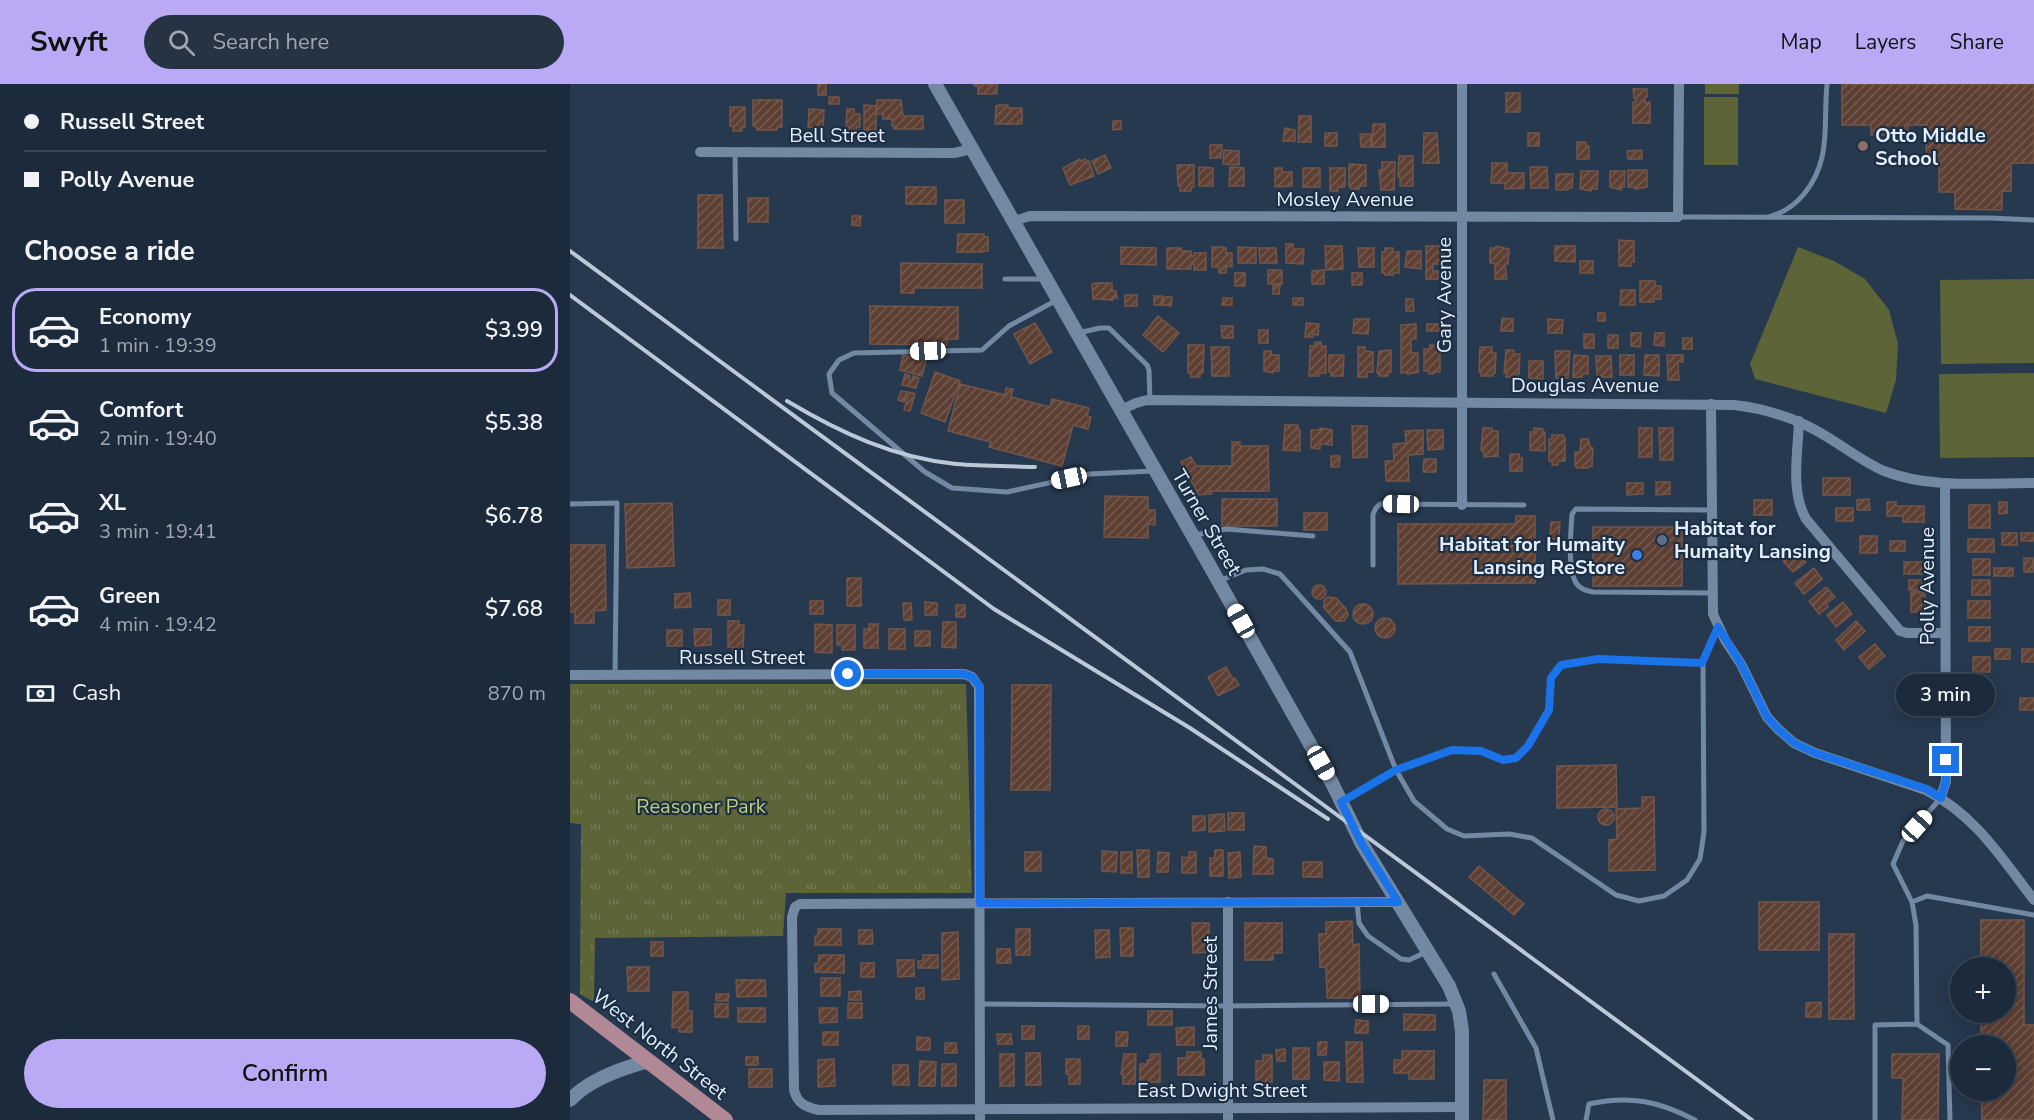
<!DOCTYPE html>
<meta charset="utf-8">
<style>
:root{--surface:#1c2b3b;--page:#253342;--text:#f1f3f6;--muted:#a0a7af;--line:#3a4755;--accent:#baaaf6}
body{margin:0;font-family:"Nunito Sans",sans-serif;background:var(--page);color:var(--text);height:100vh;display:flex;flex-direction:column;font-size:22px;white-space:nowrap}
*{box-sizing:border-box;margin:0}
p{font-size:20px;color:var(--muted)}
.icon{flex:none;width:33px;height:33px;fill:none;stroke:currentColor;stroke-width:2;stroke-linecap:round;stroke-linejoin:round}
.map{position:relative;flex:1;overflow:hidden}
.side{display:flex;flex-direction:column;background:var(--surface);width:570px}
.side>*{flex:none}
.guide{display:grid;align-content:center;height:132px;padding:0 24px;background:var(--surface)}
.buttons{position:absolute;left:1380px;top:873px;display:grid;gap:12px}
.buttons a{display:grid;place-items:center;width:66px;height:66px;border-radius:50%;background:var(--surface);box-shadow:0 3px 15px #0003,0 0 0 2px var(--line);font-size:30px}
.end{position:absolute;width:27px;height:27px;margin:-14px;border:8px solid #1a73e8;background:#fff;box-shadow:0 0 0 3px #fff}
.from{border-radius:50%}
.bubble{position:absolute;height:42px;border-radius:21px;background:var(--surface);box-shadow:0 3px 15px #0003,0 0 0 2px var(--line);font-size:20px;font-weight:600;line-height:42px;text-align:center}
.car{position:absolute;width:18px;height:36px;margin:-18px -9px;border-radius:8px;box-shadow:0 0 4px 2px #0007;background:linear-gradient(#fff 24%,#345 0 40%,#fff 0 76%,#345 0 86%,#fff 0)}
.guide b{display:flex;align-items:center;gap:21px;height:57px;font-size:22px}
.guide b+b{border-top:2px solid var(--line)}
.guide i{width:15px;height:15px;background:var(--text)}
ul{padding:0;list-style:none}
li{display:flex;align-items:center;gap:18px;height:84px;margin:0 12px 9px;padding:0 12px;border:3px solid transparent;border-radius:24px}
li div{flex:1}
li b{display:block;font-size:22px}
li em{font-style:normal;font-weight:600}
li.selected{border-color:var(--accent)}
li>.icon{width:54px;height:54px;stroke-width:1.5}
h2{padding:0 24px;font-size:27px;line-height:72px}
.pay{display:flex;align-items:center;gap:15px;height:66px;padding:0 24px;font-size:22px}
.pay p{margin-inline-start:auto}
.primary-button{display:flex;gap:12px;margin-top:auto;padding:12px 24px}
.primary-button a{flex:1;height:69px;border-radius:36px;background:var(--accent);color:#111;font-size:24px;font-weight:600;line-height:69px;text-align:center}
header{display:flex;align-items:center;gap:36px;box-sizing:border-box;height:84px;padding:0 30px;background:var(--accent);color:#111}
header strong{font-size:28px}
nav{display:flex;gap:33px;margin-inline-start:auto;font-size:21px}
.search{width:420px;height:54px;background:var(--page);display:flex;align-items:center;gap:15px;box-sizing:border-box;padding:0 21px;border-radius:33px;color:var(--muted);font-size:22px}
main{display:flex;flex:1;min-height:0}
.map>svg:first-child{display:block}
.grass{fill:#5d6438}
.park{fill:url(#park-tufts)}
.building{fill:url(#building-hatch);stroke:#745548;stroke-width:1.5}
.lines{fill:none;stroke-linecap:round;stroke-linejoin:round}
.service{stroke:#7389a3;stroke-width:5}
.minor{stroke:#7389a3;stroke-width:10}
.tertiary{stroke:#7389a3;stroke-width:14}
.primary{stroke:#b18896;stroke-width:16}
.rail{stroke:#bcc9d9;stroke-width:4}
.route{stroke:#1a73e8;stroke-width:8}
.education-dot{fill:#8d6e63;stroke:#1c2f44;stroke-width:2}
.service-dot{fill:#5c6f8a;stroke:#1c2f44;stroke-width:2}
.shop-dot{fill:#3f7fe0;stroke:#1c2f44;stroke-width:2}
.labels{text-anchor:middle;stroke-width:4.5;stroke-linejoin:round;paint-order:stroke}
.street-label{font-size:20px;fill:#e2eefc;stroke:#1c2f44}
.poi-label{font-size:20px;font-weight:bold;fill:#e2eefc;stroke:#1c2f44;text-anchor:start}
.park-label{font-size:20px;fill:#becd79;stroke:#1c2f44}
</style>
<header>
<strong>Swyft</strong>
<div class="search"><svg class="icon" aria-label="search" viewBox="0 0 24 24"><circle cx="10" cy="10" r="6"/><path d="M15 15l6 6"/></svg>Search here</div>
<nav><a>Map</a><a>Layers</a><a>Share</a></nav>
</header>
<main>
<section class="side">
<div class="guide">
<b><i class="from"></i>Russell Street</b>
<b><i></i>Polly Avenue</b>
</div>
<h2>Choose a ride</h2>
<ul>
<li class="selected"><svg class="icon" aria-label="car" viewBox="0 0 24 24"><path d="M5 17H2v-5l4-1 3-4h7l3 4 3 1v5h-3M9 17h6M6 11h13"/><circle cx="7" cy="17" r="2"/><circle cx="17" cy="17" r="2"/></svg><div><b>Economy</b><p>1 min · 19:39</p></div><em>$3.99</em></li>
<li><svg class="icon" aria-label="car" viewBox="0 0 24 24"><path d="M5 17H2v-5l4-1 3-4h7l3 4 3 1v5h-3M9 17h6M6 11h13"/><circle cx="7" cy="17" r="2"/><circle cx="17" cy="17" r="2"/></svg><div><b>Comfort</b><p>2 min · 19:40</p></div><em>$5.38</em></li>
<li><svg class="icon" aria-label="car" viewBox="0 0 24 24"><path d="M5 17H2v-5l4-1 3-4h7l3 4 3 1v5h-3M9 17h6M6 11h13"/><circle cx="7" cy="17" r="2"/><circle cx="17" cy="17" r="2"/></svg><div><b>XL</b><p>3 min · 19:41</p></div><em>$6.78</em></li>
<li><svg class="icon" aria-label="car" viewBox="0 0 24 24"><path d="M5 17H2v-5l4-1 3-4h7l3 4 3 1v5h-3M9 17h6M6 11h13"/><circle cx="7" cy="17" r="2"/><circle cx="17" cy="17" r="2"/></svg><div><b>Green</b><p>4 min · 19:42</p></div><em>$7.68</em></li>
</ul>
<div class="pay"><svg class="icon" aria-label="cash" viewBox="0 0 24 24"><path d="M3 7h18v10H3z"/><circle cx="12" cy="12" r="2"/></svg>Cash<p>870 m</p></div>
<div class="primary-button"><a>Confirm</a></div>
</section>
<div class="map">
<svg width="1464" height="1036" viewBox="0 0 1464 1036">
<defs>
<pattern id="park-tufts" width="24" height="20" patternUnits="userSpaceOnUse" patternTransform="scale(1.5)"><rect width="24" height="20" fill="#5d6438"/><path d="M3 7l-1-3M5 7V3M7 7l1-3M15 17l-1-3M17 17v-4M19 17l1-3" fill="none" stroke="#747a56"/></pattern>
<pattern id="building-hatch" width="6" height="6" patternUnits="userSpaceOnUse" patternTransform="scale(1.5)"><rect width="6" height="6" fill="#5d3f33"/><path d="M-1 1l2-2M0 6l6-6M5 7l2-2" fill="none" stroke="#745b51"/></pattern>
</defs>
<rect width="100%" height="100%" fill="#26394f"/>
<path class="grass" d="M1135,0H1169V10H1135Z
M1134,13H1168V81H1134Z
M1228,163L1264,177L1295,195L1319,226L1328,260L1326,296L1316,329L1185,295L1180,280Z
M1464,195V279L1371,280L1370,196Z
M1464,289V373L1370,374L1369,290Z"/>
<path class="park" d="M0,600H396L402,809H216L213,852L25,854L24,918L10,910L11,740L0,739Z"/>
<path class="building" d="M248,0H256V11H248Z
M404,0H427V10H408V2H404Z
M1272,0H1464V79H1441V107H1432V126L1385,125V108H1369V77H1356L1357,41H1338V51H1301V41H1272Z
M1063,5H1077V13H1075V19L1080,18V39H1063V18H1066V14H1064Z
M936,9H950V28H936Z
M259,13H269V20H259Z
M183,16H212V43H207V46H187V43L183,42Z
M307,16H331L333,32H353V45H324V42H322V35H313V30H306Z
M294,21L306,22V46H294Z
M430,21H438V24H452V40H425L426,22Z
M160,23H175V43H172V47H163V42H160Z
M239,25L254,26L253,44L238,43Z
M277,25H284V30H290V43H286L287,47H279V43H276Z
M729,32H741V58H728Z
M543,37H551V45L543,46Z
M803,40H815V63H802Z
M715,44L725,46V57H713Z
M755,49H767V62H755Z
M854,49H867L869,79H853Z
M958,49H969V62H958Z
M790,50H801V63H791Z
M1007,58H1016V62H1019V75H1007Z
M640,61H652L651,74H640Z
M654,66L669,67V81L653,80Z
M1072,66V75H1058L1057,67Z
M535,71L541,84L528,90L522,77Z
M829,72H843V102H830V92L828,93Z
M510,75L511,77L515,75L517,78L519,77L524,92L500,101L493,84Z
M812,78H825L824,106H811L809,86H812Z
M922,79H937V89H954V104L935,105V99H921Z
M779,80L796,81V102H789V105H781L779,102Z
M607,81H624V103H621V107H610V102H608Z
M629,83L643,84V102H629Z
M660,83L674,84V102H659Z
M960,83H977L978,104H961Z
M705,84H712V88H722V102L705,103Z
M733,84H750V103H733Z
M760,84H775V103H768V107H760Z
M1058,86H1077V103L1065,105V103H1058Z
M1011,87H1028L1027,105H1021V107L1010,105Z
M1040,87H1055L1054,103H1051V106L1040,103Z
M986,90H1003L1002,104H998V106H986Z
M336,103H366V120H336Z
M128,111H152L153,164H128Z
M178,114H198V138H178Z
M375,116H394V139H375Z
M282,132H291L290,142L282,141Z
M388,150H414V153H418V167H413V168H387Z
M1049,156L1064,157V178H1061V182H1049Z
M716,160H723V165H734L733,180L716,179Z
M755,162H772L773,185L756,186Z
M856,162H870V169H873L871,180H863V187H868V195H856Z
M926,162L939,165L938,180H935L937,195H925V180L920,179V164H926Z
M985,162H1005V178L985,177Z
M551,163L586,164V181L551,180Z
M642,163H651L656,164V169H662V182L656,183V189H649V183H642Z
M668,163L686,164V179H668Z
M597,164H611V167H621V172H624V169H636V186H624V180H621V185H597Z
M689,164H706L707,179H690Z
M788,164H804V183H789Z
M815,164H823V168H829V189H823V191H815V189H812V168H815Z
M837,167H851V185L835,183Z
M1010,177H1023V189H1010Z
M331,179L412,180V204H344V209H331Z
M698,186H712V200H698Z
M754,186V200H742V187Z
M665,189H675V202H665Z
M782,189H792V201H782Z
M1070,197H1085V202H1091V215H1084V218H1070Z
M526,199H542V207H546L547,214H543V216L523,215L522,200Z
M703,201H710L709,210H703Z
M1051,206H1065V221H1050Z
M555,211H567V222H555Z
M584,212H592V221H584Z
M593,213H602L601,222L593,221Z
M653,214H662V221H652Z
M723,214H733V221H723Z
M836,215H843L844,227H836Z
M300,222L388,223V255H377V261L300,260Z
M1028,229H1035V237H1028Z
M588,232L609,249L593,268L573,251Z
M932,234L943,235V247H931Z
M784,235H799L798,250L783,249Z
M978,235L993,236L992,249H978Z
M465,239L482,268L460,280L444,250Z
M736,239L749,240L748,251L743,250V253H735Z
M846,240V255H841V269H848V288L837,290V288L831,289V241Z
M857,240H869V247H857Z
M651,242H663V254H652Z
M689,246H698V259H689Z
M1061,249H1071L1070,263L1061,262Z
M1085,249H1094V262L1084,261Z
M1014,250H1024V264H1014Z
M1038,251H1048V264H1038Z
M1113,254H1122V265H1113Z
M745,258H751V262H756V289H749V292H739L740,262H745Z
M618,261H634L633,289H630V293H621V289H618Z
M860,261H867V265H870V288H864V290H859V287H854V265H860Z
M641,263H659V292H642Z
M788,263H795V267L803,268V288H797V293H788Z
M910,263H922V269H926L925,289H923V292H911V288H909Z
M821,266V288H818V292H809V289H807L809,267Z
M936,266H944V270H950L949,290H947V293H936L937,289H934Z
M694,267H701V271H709V287H703V289L694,287Z
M985,267H1000L998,294H986Z
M333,271L356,276L352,292L330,286Z
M759,271H774L773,292H761V288H759Z
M1004,271L1018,272V290H1012V293H1003Z
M1050,271H1064V291H1050Z
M1075,271H1089V292L1074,291Z
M1097,271H1113V278H1108L1109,296H1098Z
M1026,272H1041L1042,293H1027Z
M959,277H973V295L959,294Z
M365,288L390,297L375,338L351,329Z
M335,290L340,292L339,296L342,297L343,292L349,294L346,304L332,301Z
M390,300L435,311L436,304L443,305L441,313L480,323L482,315L519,324L517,332L521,333L518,345L503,341L492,382L419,363L421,358L378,347Z
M331,307L337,308L334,318L328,316Z
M339,308L345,310L340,327L334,326Z
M715,341H728V346H730V367L713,366Z
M782,342H797V373L783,374Z
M750,344L762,346V361L750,360V365L741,364V346H750Z
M913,344H922V347H928V372L914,373L913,366H911Z
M964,344L973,345L972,348H975V367L960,366V348H964Z
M1069,344H1082V373H1069Z
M1089,344H1103V376H1090Z
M853,346V370L838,371L839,397H816L815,377H824L823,360L836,359L835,347Z
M857,346H873V365L858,366Z
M982,351H993L995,355V377H988V381H982V377H979V355H982Z
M1011,355H1018L1021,364H1023L1022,382L1017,384H1007L1005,382V368H1010Z
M662,358H670V362H698L699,407H639L642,410L629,411L611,378L621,373L626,382H662Z
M940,370H949V374H952V387H940Z
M761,372H770L769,383H761Z
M854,375H866V388H853Z
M1253,394H1280V411H1253Z
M1086,398H1100V410L1086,411Z
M1057,399H1073V410L1057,411Z
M535,412L578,413V426H585V441L578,440V454L534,453Z
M652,415H707V442H652Z
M1299,415L1300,426H1287V416Z
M1184,416H1202V431H1184Z
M1317,418H1326V422H1354V438H1333V432H1317Z
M1429,418H1437V429L1429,430Z
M102,419L104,482L57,484L55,420Z
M1399,421H1420V444H1399Z
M1266,424H1283V437H1266Z
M734,429H757V446H734Z
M946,432H965V499L828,500V440H946Z
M981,438H990L989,455H980Z
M1023,443H1112V502H1023Z
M1432,449H1447V461H1432Z
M1451,449H1464V457H1451Z
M1290,452H1307V469H1290Z
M1398,455H1424V468H1398Z
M1320,457H1335V467H1320Z
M0,461H35L36,526L24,527V539H5V528H0Z
M1227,466L1236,478L1223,488L1213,477Z
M1454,474H1463V488H1454Z
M1403,475H1420V491H1403Z
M1334,478H1353V490H1334Z
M1244,484L1252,495L1234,510L1225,499Z
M1424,484H1443V492H1424Z
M277,494H291V522H277Z
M1339,496H1354V506H1339Z
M1402,496H1420V511H1402Z
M742 508a7 7 0 1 1 14 0a7 7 0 1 1-14 0Z
M1256,503L1265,513L1256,520L1258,523L1249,530L1239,517Z
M1341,508H1355V528H1341Z
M120,509L121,523L105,524V510Z
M758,513L766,514L776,525L778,531L774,537H766L754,524V516Z
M148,516H160V531H148Z
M240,517H253V530H240Z
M1398,517H1420V534H1398Z
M355,518L367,519V531H355Z
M1273,518L1282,530L1266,543L1257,531Z
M333,519H341L342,536H334Z
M783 530a10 10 0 1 1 20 0a10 10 0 1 1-20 0Z
M386,521H395V533H386Z
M805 544a10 10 0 1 1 20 0a10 10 0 1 1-20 0Z
M158,537H169L168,541H174L173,567L163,566V563H158Z
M1286,537L1295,547L1274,566L1266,556Z
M373,538H386V564L372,563Z
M245,540L262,541V569L245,568Z
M299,540H308V564H294V545H299Z
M267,541H285V566H272V561H267Z
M1399,543H1420V557H1399Z
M124,545H141V561L125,562Z
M319,545H335V565H319Z
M97,546H112V562H97Z
M345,547H360V562H345Z
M1305,560L1315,572L1299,585L1289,573Z
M1425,565H1440V575H1425Z
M1452,565H1464V578H1452Z
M1403,573H1420V588H1403Z
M656,583L663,595L665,594L669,601L648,612L638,593Z
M442,601H481L480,706H441Z
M1450,614H1464V626H1450Z
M1046,681L1047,723L987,724V682Z
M1072,713H1084L1085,786L1039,787V756L1047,755L1046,725L1072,724Z
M1028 733a8 8 0 1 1 16 0a8 8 0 1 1-16 0Z
M658,729H674V746H658Z
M654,730L655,747L639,748V731Z
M623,732H635V746L623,747Z
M684,762L696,763V774L703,775V790H683Z
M567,766H579V793H568Z
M645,766H653V792H640V774H645Z
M532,767L547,768L546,788L532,787Z
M455,768H471V787H455Z
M551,768H562V789H551Z
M588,768L599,769L598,788H587Z
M619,768H626V789H612V773L619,774Z
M670,768L671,793L659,794L658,769Z
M733,778H752V793H733Z
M909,782L954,820L944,831L899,793Z
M1189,818H1249V866H1189Z
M1411,836H1454V941H1464V1036H1412L1411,1006H1436V962H1411V928H1436V884H1411Z
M782,837L783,861L789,860L790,914H757L756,883H750L749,850H756V838Z
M622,839H639V868L623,869Z
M675,839H712V869H703V876H675Z
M550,844H563V872H551Z
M248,845H271V861H245V852H248Z
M446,845H460V871H446Z
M289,846H302L303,860H289Z
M525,846H539L540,873L526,874Z
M388,848L389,895L372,896V849Z
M1259,850H1284V935H1259Z
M81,858H93V872H81Z
M427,865H440L441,879H427Z
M249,871H274V889L245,888V880H248Z
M353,871H368V884H348V877H353Z
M327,876H344V892L328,893Z
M291,879H304V893H291Z
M57,883H79V907H58Z
M251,894H270V912H251Z
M166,896H195L196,912L167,913Z
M346,904H354V915H346Z
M291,907V916H279V908Z
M103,908H118V927H122V948H109V943L102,944Z
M146,910H159L158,917H146Z
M1251,918V933H1236V919Z
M278,919H292V934H278Z
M145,920H158V933H145Z
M168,924H195V938H168Z
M249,924H267V938L250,939Z
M578,927H602V941H578Z
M834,930L865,931V946H834Z
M786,936L798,937V949H785Z
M452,942H464V955H452Z
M508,942H519V955H508Z
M624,943V961H607L606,944Z
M253,948H268V961H253Z
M546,948H558L557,962H546Z
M427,950H441L442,960H428Z
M347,953L360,954V966H347Z
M748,958H757L756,971H748Z
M776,958H792L793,998H777Z
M375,959H386L387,969H375Z
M723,964H739V995H723Z
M715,965V977H707L706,966Z
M832,967H864V995H839V989H824V976H832Z
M617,968H631V975H634V991H608V974H617Z
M456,969H470L471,1001H456Z
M430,970H444V1002H430Z
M554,970H566L565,1000H553V990H551Z
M580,970H590V998H570V980H577V976H580Z
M1322,970H1369L1368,1036H1332L1333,994H1322Z
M693,971H702V998H686V977H693Z
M176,973H188V981H176Z
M264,975L265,1002L248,1003V976Z
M496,975H510V1000H499V990H496Z
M350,977L366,978L365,1002H349Z
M754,978H769V997L754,996Z
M372,980H386V1002H372Z
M323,981H338L339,1001H323Z
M179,985H202V1003H179Z
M914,996H936V1036H913Z"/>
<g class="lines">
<path class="service" d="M165,68L166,155
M1109,133L1420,134L1464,136
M1199,133C1213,129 1225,121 1234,110C1262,76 1253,41 1257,0
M435,195H474
M487,216L439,242L412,266L284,269L269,276L259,290L262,309L355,388L382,404L437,408L520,390L583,387
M508,249L530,244H539L577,281L579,286L580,316
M0,420L47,419L45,591
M1142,426L1006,425L1002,430C1001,447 997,484 1006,499C1010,505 1016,507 1023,508L1142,509
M625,451L656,445L743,452
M803,481V430L806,424L810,420L954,421
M649,497L676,486L693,485L710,490L780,568L826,686L844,717L877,745L894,752L939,750L962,754L1046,811L1069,817L1094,812L1117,796L1130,775L1134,748L1133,579L1148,543
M772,717L826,686L882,666L911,667L933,676L946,674L958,662L979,626L981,594L991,581L1027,575L1133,579
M787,818L789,839L798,852L831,875L839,876L856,868
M1342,818L1357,812L1464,831
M924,890L966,964L983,1036
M410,920L657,922L885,920
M1347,940L1346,841L1342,818L1323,780L1333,757L1370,715
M1016,1036L1019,1020C1060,1011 1088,1017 1125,1036
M1305,1036V941L1347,940L1378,961L1380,1036"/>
<path class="minor" d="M892,0V421
M130,68L384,69L402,65
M444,137L460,132L1108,133L1109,0
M1141,320L1143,530L1155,556L1171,580L1197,633L1209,646L1224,659L1245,669L1356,706C1406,732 1430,772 1464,816
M551,326L566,319L577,316L1164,321C1199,325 1229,335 1259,354C1277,365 1294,378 1314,387C1360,405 1415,399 1464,399
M1229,337C1228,368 1220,407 1236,435L1330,547L1337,549H1375
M0,591L394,590L402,593L409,603L410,1036
M1371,713L1376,697L1375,399
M828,818L230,820L225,823L222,833L224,1006C227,1019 235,1023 249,1026L892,1023
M658,1036V818"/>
<path class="tertiary" d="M365,0L628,461L762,699L792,760L879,902L889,927L892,947V1036
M0,1016C19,996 52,984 79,977"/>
<path class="primary" d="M0,917L155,1036"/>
<path class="rail" d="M0,167L1182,1036
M0,211L424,525L620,644L758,735
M217,317C269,348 324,374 386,380C412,382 438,382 465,383"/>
</g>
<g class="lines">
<path class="route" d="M278,590H394L402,593L410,603V819L828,818L792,760L771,718L826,686L882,666L911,667L933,676L946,674L958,662L979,626L981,594L991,581L1028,575L1132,579L1148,543L1171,580L1197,633L1209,646L1224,659L1245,669L1356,705L1371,714L1376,697V676"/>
</g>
<circle class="education-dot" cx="1293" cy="62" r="6"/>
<circle class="service-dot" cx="1092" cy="456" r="6"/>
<circle class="shop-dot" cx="1067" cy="471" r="6"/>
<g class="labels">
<g class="street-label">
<text x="267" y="58">Bell Street</text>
<text x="775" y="122">Mosley Avenue</text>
<text transform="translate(874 211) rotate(-90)" y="7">Gary Avenue</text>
<text x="1015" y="308">Douglas Avenue</text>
<text transform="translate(637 438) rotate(60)" y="7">Turner Street</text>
<text transform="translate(1357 502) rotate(-90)" y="7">Polly Avenue</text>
<text x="172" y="580">Russell Street</text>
<text transform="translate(640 909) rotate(-90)" y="7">James Street</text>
<text transform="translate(90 960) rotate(38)" y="7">West North Street</text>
<text x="652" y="1013">East Dwight Street</text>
</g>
<g class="poi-label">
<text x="1305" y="58">Otto Middle<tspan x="1305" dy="23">School</tspan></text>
<text x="1104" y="451">Habitat for<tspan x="1104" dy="23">Humaity Lansing</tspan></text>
<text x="1055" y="467" text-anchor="end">Habitat for Humaity<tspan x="1055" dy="23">Lansing ReStore</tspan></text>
</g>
<g class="park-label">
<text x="131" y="729">Reasoner Park</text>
</g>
</g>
</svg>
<div class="buttons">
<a>+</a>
<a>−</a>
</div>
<i class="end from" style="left:278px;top:590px"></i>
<i class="end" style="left:1376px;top:676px"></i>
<div class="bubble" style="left:1326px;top:590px;width:99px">3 min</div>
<i class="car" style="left:358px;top:267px;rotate:268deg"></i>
<i class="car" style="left:499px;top:394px;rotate:258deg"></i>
<i class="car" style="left:831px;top:420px;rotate:271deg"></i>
<i class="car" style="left:671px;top:537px;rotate:331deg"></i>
<i class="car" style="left:751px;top:679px;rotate:151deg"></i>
<i class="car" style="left:1347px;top:742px;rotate:42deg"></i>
<i class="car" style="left:801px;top:920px;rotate:90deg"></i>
</div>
</main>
